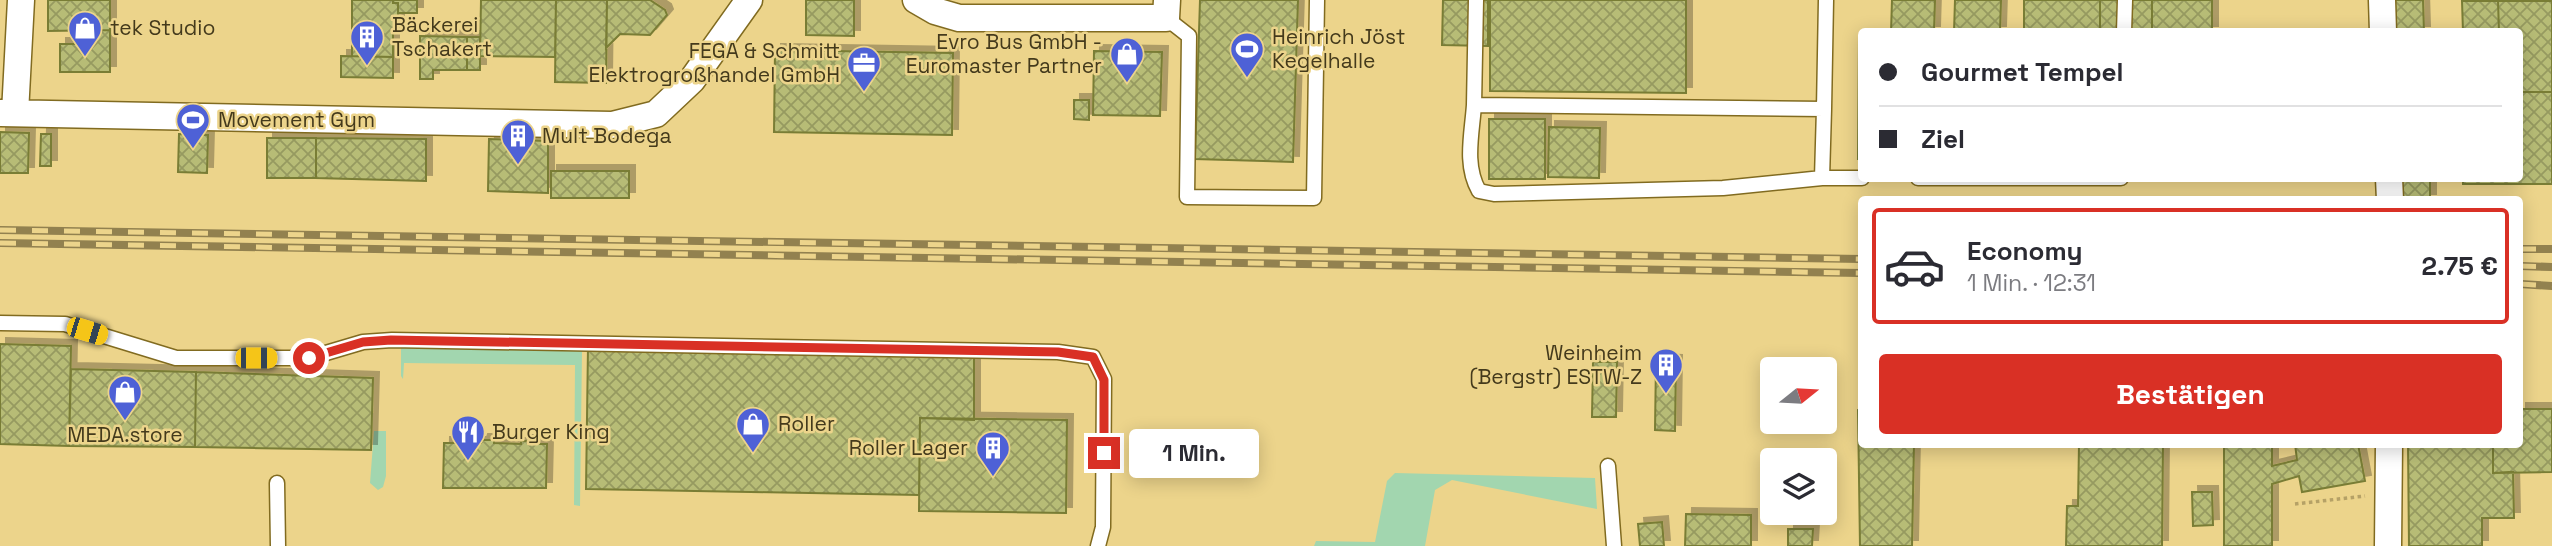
<!DOCTYPE html>
<html lang="de">
<meta charset="utf-8">
<style>
:root{--surface:#fff;--page:#f7f7f7;--text:#2b2b33;--muted:#7c7c81;--line:#e1e1e2;--accent:#d93025}
body{margin:0;font-family:"Space Grotesk",sans-serif;background:var(--page);color:var(--text);height:100vh;display:flex;flex-direction:column;font-size:26px;white-space:nowrap}
*{box-sizing:border-box;margin:0}
p{font-size:23px;color:var(--muted)}
.icon{flex:none;width:38px;height:38px;fill:none;stroke:currentColor;stroke-width:2;stroke-linecap:round;stroke-linejoin:round}
.map{position:relative;flex:1;overflow:hidden}
.side{position:absolute;left:1858px;top:196px;width:665px;height:252px;display:flex;flex-direction:column;background:var(--surface);border-radius:7px;box-shadow:0 4px 18px #0003}
.side>*{flex:none}
.hud{position:absolute;left:1858px;top:28px;width:665px;height:154px;border-radius:7px;box-shadow:0 4px 18px #0003;display:grid;align-content:center;height:154px;padding:0 21px;background:var(--surface)}
.needle{width:46px;rotate:72deg}
.controls{position:absolute;left:1760px;top:357px;display:grid;gap:14px}
.controls a{display:grid;place-items:center;width:77px;height:77px;border-radius:7px;background:var(--surface);box-shadow:0 4px 18px #0003;font-size:35px}
.end{position:absolute;width:32px;height:32px;margin:-16px;border:9px solid #d93025;background:#fff;box-shadow:0 0 0 4px #fff}
.from{border-radius:50%}
.bubble{position:absolute;height:49px;border-radius:7px;background:var(--surface);box-shadow:0 4px 18px #0003;font-size:23px;font-weight:600;line-height:49px;text-align:center}
.car{position:absolute;width:21px;height:42px;margin:-21px -10px;border-radius:9px;box-shadow:0 0 5px 2px #0007;background:linear-gradient(#f5c518 24%,#345 0 40%,#f5c518 0 76%,#345 0 86%,#f5c518 0)}
.hud b{display:flex;align-items:center;gap:24px;height:66px;font-size:26px}
.hud b+b{border-top:2px solid var(--line)}
.hud i{width:18px;height:18px;background:var(--text)}
ul{padding:12px 0 0;list-style:none}
li{display:flex;align-items:center;gap:21px;height:116px;margin:0 14px 10px;padding:0 7px;border:4px solid transparent;border-radius:7px}
li div{flex:1}
li b{display:block;font-size:26px}
li em{font-style:normal;font-weight:600}
li.on{border-color:var(--accent)}
li>.icon{width:63px;height:63px;stroke-width:1.5}
.cta{display:flex;gap:14px;margin-top:auto;padding:14px 21px}
.cta a{flex:1;height:80px;border-radius:7px;background:var(--accent);color:#fff;font-size:28px;font-weight:600;line-height:80px;text-align:center}
.map>svg:first-child{display:block}
.green{fill:#a2d6af}
.building{fill:url(#building-cross-hatch);stroke:#797d35;stroke-width:2;filter:url(#shadow)}
.lines{fill:none;stroke-linecap:round;stroke-linejoin:round}
.lane-casing{stroke:#816b20;stroke-width:17}
.street-casing{stroke:#816b20;stroke-width:29}
.path{stroke:#b5a166;stroke-width:3.5;stroke-dasharray:3.5 3.5;stroke-linecap:butt}
.lane{stroke:#fff;stroke-width:14}
.street{stroke:#fff;stroke-width:26}
.rail-casing{stroke:#92814f;stroke-width:8}
.rail{stroke:#ecd48b;stroke-width:5;stroke-dasharray:16;stroke-linecap:butt}
.route{stroke:#d93025;stroke-width:9}
.labels{text-anchor:middle;stroke-width:5;stroke-linejoin:round;paint-order:stroke}
.poi-label{font-size:21px;fill:#443a1c;stroke:#ecd48b;text-anchor:start}
</style>
<div class="map">
<svg width="2552" height="546" viewBox="0 0 2552 546">
<defs>
<pattern id="building-cross-hatch" width="8" height="8" patternUnits="userSpaceOnUse" patternTransform="scale(1.75)"><rect width="8" height="8" fill="#b7bc76"/><path d="M0 0l8 8M0 8l8-8" fill="none" stroke="#969a60"/></pattern>
<filter id="shadow"><feDropShadow dx="6" dy="-6" stdDeviation="0" flood-color="#0004"/></filter>
</defs>
<rect width="100%" height="100%" fill="#ecd48b"/>
<path class="green" d="M401,348L582,351L580,506L574,505L575,365L404,363L403,379L401,376Z
M374,431H386V476L383,487L378,490L370,483Z
M1395,473L1595,478L1597,509L1452,480L1435,490L1425,546H1314L1316,541L1375,542L1387,481Z"/>
<path class="building" d="M48,0H110V30L48,31Z
M352,0H393V3H398V29H393V57L352,56Z
M393,0H417V13H398V3H393Z
M481,0H556L555,57L480,56Z
M556,0H607L606,83L555,82Z
M607,0H650L665,10L667,15L650,35L620,34L606,48Z
M806,0H854V36L806,35Z
M1200,0H1298L1293,162L1195,159Z
M1443,0H1488V46L1442,45Z
M1490,0H1686V93L1490,91Z
M1892,0H1935L1934,32H1891Z
M1955,0H2001L2000,32H1954Z
M2024,0H2100V32H2024Z
M2100,0H2152V32H2100Z
M2152,0H2212V32H2152Z
M2395,0H2423L2424,32H2396Z
M2462,0H2552V1H2462Z
M2462,1H2498L2499,32H2463Z
M2498,1H2552V92H2520V32H2499Z
M110,30V72H60V44H83V31Z
M420,36L467,37V70H433V79H420Z
M467,37H480V70H467Z
M1859,37H1862V159H1858Z
M775,50L953,53L952,135L774,132Z
M1094,51L1162,52L1160,116L1093,115Z
M341,56L393,57V78L341,77Z
M2520,92H2552V184H2463V178H2520Z
M1074,100H1089V120L1074,119Z
M1489,119H1545V179H1489Z
M1549,127L1600,128L1599,178L1548,177Z
M0,132L29,133L28,173H0Z
M41,134H51V166H40Z
M179,134L208,135L207,173L178,172Z
M267,138H316V178H267Z
M316,138L426,139V181L316,178Z
M489,139L548,141V193L488,191Z
M551,171H629V198H551Z
M2402,178H2430V200H2402Z
M0,344L71,346L69,446L0,444Z
M588,347L974,356V420L920,418L919,495L586,489Z
M1656,360L1676,361L1675,431L1655,430Z
M1593,362H1617L1616,417H1592Z
M71,369L196,372L195,447L69,446Z
M196,372L373,378L371,450L195,447Z
M1862,409V444H1914L1912,546H1860L1858,410Z
M2520,409H2552V472L2493,473V444H2520Z
M920,418L1067,420L1066,513L919,511Z
M482,440H494V443L521,444V441H533V444H547L546,488H443L444,443H481Z
M2079,444H2163L2162,546H2066L2067,506H2078Z
M2224,444H2272V466L2297,460L2295,444H2358L2365,481L2302,492L2299,476L2272,484V546H2224Z
M2408,444H2493V473L2513,472L2514,518H2482V546H2409Z
M2192,492H2212L2213,525L2193,526Z
M1686,514L1751,515V546H1685Z
M1662,522L1664,546H1640L1638,524Z
M1788,529H1813L1812,546H1788Z"/>
<g class="lines">
<g class="lane-casing">
<path id="lane" d="M1476,0L1474,105L1824,109L1826,0
M1166,18L1189,36L1187,197L1314,198L1317,0
M2124,32L2125,0
M1474,105C1472,134 1464,165 1479,191L1494,194L1723,188L1822,178
M1824,109L1822,178H1862
M1918,178H2121
M0,323L65,324L176,358H309L363,342L392,340L1058,352L1093,357L1104,379L1103,527L1098,546
M1608,466L1614,546
M277,483L278,546"/>
</g>
<g class="street-casing">
<path id="street" d="M916,0L935,11L959,18H1166L1167,0
M2382,0L2383,32
M0,113L612,125L656,114L692,80L749,0
M15,113L21,0
M2389,178L2390,200
M2388,546L2389,444"/>
</g>
<path class="path" d="M2295,504L2365,496"/>
<use href="#lane" class="lane"/>
<use href="#street" class="street"/>
<g class="rail-casing">
<path id="rail" d="M0,230L1862,259
M0,243L1862,273
M2520,249H2552
M2520,266L2552,267
M2520,284L2552,286"/>
</g>
<use href="#rail" class="rail"/>
</g>
<g class="lines">
<path class="route" d="M309,358L363,342L391,340L1058,352L1093,357L1104,380V453"/>
</g>
<defs>
<g id="shop-pin" transform="scale(1.75)"><path d="M0 17L-7.5 6A9.5 9.5 0 1 1 7.5 6Z" fill="#4e61d6" stroke="#ecd48b"/><path d="M-5-2.5h2.3a2.7 3.5 0 0 1 5.4 0H5L5.5 6h-11ZM-1.5-2.5h3a1.5 2.3 0 0 0-3 0Z" fill="#fff"/></g>
<g id="building-pin" transform="scale(1.75)"><path d="M0 17L-7.5 6A9.5 9.5 0 1 1 7.5 6Z" fill="#4e61d6" stroke="#ecd48b"/><path d="M-4-6H4V6H1V3H-1V6H-4ZM-2.5-4.3h1.7v1.8h-1.7ZM.8-4.3h1.7v1.8H.8ZM-2.5-1h1.7V.8h-1.7ZM.8-1h1.7V.8H.8Z" fill="#fff"/></g>
<g id="stadium-pin" transform="scale(1.75)"><path d="M0 17L-7.5 6A9.5 9.5 0 1 1 7.5 6Z" fill="#4e61d6" stroke="#ecd48b"/><path d="M0-5a6.5 5 0 1 0 0 10a6.5 5 0 1 0 0-10ZM-3.5-1.8h7v3.6h-7Z" fill="#fff"/></g>
<g id="office-pin" transform="scale(1.75)"><path d="M0 17L-7.5 6A9.5 9.5 0 1 1 7.5 6Z" fill="#4e61d6" stroke="#ecd48b"/><path d="M-6-3h4V-5.5h4V-3h4V5H-6ZM-1-4.5V-3h2v-1.5ZM-6 0V1H6V0Z" fill="#fff"/></g>
<g id="restaurant-pin" transform="scale(1.75)"><path d="M0 17L-7.5 6A9.5 9.5 0 1 1 7.5 6Z" fill="#4e61d6" stroke="#ecd48b"/><path d="M-5-6h1v4h1v-4h1v4h1v-4h1v5L-1.5 .5V6h-2V.5L-5-1ZM5-6V6H3V1.5H1.5Q1.5-4 5-6Z" fill="#fff"/></g>
</defs>
<g fill-rule="evenodd">
<use href="#shop-pin" x="85" y="28"/>
<use href="#building-pin" x="367" y="37"/>
<use href="#stadium-pin" x="1247" y="49"/>
<use href="#shop-pin" x="1127" y="54"/>
<use href="#office-pin" x="864" y="63"/>
<use href="#stadium-pin" x="193" y="120"/>
<use href="#building-pin" x="518" y="136"/>
<use href="#building-pin" x="1666" y="365"/>
<use href="#shop-pin" x="125" y="392"/>
<use href="#shop-pin" x="753" y="424"/>
<use href="#restaurant-pin" x="468" y="432"/>
<use href="#building-pin" x="993" y="448"/>
</g>
<g class="labels">
<g class="poi-label">
<text x="392" y="32">Bäckerei<tspan x="392" dy="24">Tschakert</tspan></text>
<text x="110" y="35">tek Studio</text>
<text x="1272" y="44">Heinrich Jöst<tspan x="1272" dy="24">Kegelhalle</tspan></text>
<text x="1102" y="49" text-anchor="end">Evro Bus GmbH -<tspan x="1102" dy="24">Euromaster Partner</tspan></text>
<text x="840" y="58" text-anchor="end">FEGA &amp; Schmitt<tspan x="840" dy="24">Elektrogroßhandel GmbH</tspan></text>
<text x="218" y="127">Movement Gym</text>
<text x="542" y="143">Mult Bodega</text>
<text x="1642" y="360" text-anchor="end">Weinheim<tspan x="1642" dy="24">(Bergstr) ESTW-Z</tspan></text>
<text x="778" y="431">Roller</text>
<text x="492" y="439">Burger King</text>
<text x="125" y="442" text-anchor="middle">MEDA.store</text>
<text x="968" y="455" text-anchor="end">Roller Lager</text>
</g>
</g>
</svg>
<div class="controls">
<a><svg class="needle" viewBox="-14 -14 28 28"><path d="M0-13l5 13h-10z" fill="#e53935"/><path d="M0 13l5-13h-10z" fill="#7c7c81"/></svg></a>
<a><svg class="icon" aria-label="layers" viewBox="0 0 24 24"><path d="M12 4l9 5-9 5-9-5zM3 14l9 5 9-5"/></svg></a>
</div>
<i class="end from" style="left:309px;top:358px"></i>
<i class="end" style="left:1104px;top:453px"></i>
<div class="bubble" style="left:1129px;top:429px;width:130px">1 Min.</div>
<i class="car" style="left:87px;top:331px;rotate:107deg"></i>
<i class="car" style="left:256px;top:358px;rotate:90deg"></i>
<div class="hud">
<b><i class="from"></i>Gourmet Tempel</b>
<b><i></i>Ziel</b>
</div>
<section class="side">
<ul>
<li class="on"><svg class="icon" aria-label="car" viewBox="0 0 24 24"><path d="M5 17H2v-5l4-1 3-4h7l3 4 3 1v5h-3M9 17h6M6 11h13"/><circle cx="7" cy="17" r="2"/><circle cx="17" cy="17" r="2"/></svg><div><b>Economy</b><p>1 Min. · 12:31</p></div><em>2.75 €</em></li>
</ul>
<div class="cta"><a>Bestätigen</a></div>
</section>
</div>
